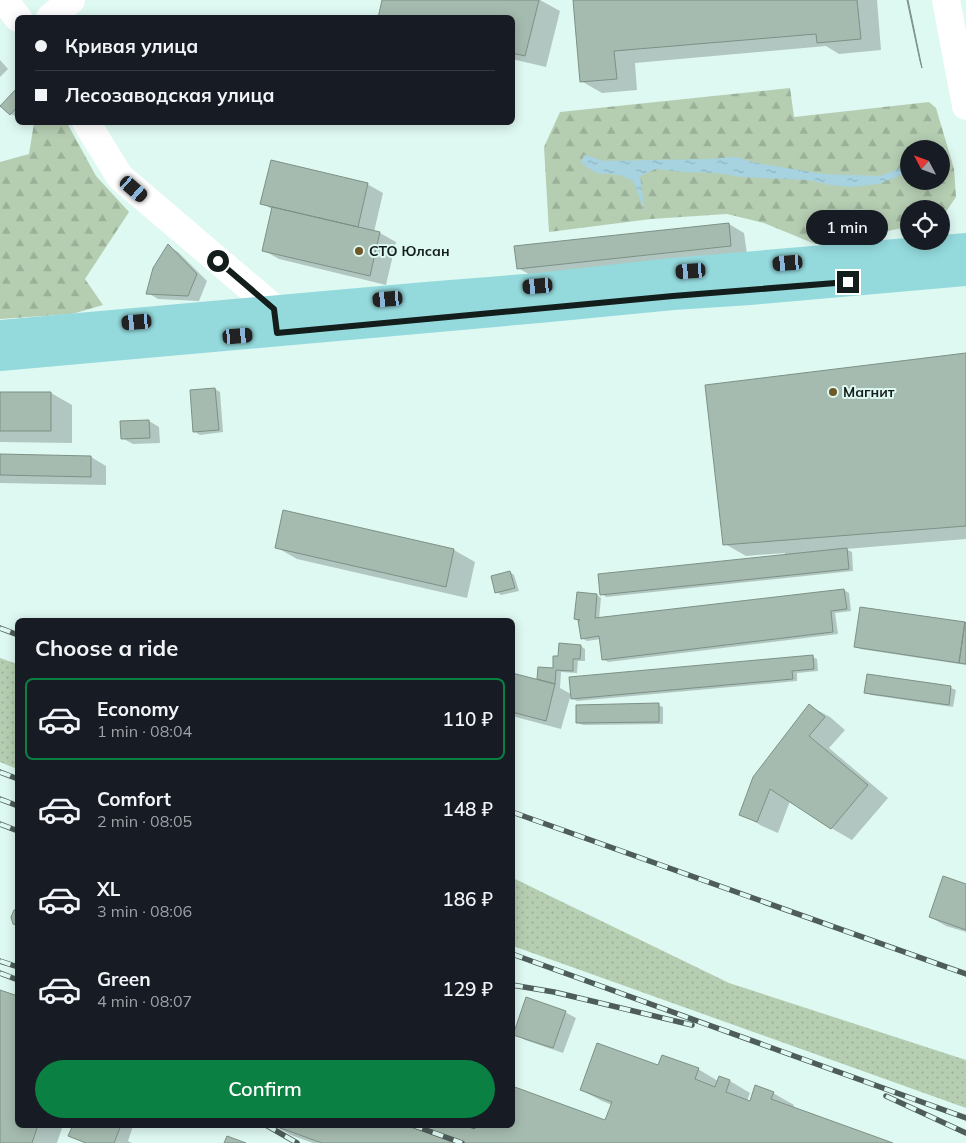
<!DOCTYPE html>
<meta charset="utf-8">
<style>
:root{--surface:#171b24;--page:#242831;--text:#f1f3f6;--muted:#9ea1a6;--line:#363941;--accent:#0b8043}
body{margin:0;font-family:Mulish,sans-serif;background:var(--page);color:var(--text);height:100vh;display:flex;flex-direction:column;font-size:19px;white-space:nowrap}
*{box-sizing:border-box;margin:0}
p{font-size:16px;color:var(--muted)}
.icon{flex:none;width:28px;height:28px;fill:none;stroke:currentColor;stroke-width:2;stroke-linecap:round;stroke-linejoin:round}
.map{position:relative;flex:1;overflow:hidden}
.side{position:absolute;left:15px;top:618px;width:500px;height:510px;display:flex;flex-direction:column;background:var(--surface);border-radius:8px;box-shadow:0 2px 12px #0003}
.side>*{flex:none}
.guide{position:absolute;left:15px;top:15px;width:500px;height:110px;border-radius:8px;box-shadow:0 2px 12px #0003;display:grid;align-content:center;height:110px;padding:0 20px;background:var(--surface)}
.needle{width:32px;rotate:311deg}
.fabs{position:absolute;left:900px;top:140px;display:grid;gap:10px}
.fabs a{display:grid;place-items:center;width:50px;height:50px;border-radius:50%;background:var(--surface);box-shadow:0 2px 12px #0003;font-size:25px}
.end{position:absolute;width:22px;height:22px;margin:-11px;border:6px solid #131d1b;background:#fff;box-shadow:0 0 0 2px #fff}
.from{border-radius:50%}
.bubble{position:absolute;height:35px;border-radius:18px;background:var(--surface);box-shadow:0 2px 12px #0003;font-size:16px;font-weight:600;line-height:35px;text-align:center}
.car{position:absolute;width:15px;height:30px;margin:-15px -8px;border-radius:6px;box-shadow:0 0 4px 1px #0007;background:linear-gradient(#222 24%,#8ab4d8 0 40%,#222 0 76%,#8ab4d8 0 86%,#222 0)}
.guide b{display:flex;align-items:center;gap:18px;height:48px;font-size:19px}
.guide b+b{border-top:1px solid var(--line)}
.guide i{width:12px;height:12px;background:var(--text)}
ul{padding:0;list-style:none}
li{display:flex;align-items:center;gap:15px;height:82px;margin:0 10px 8px;padding:0 10px;border:2px solid transparent;border-radius:8px}
li div{flex:1}
li b{display:block;font-size:19px}
li em{font-style:normal;font-weight:600}
li.current{border-color:var(--accent)}
li>.icon{width:45px;height:45px;stroke-width:1.5}
h2{padding:0 20px;font-size:22px;line-height:60px}
.button{display:flex;gap:10px;margin-top:auto;padding:10px 20px}
.button a{flex:1;height:58px;border-radius:30px;background:var(--accent);color:#fff;font-size:20px;font-weight:600;line-height:58px;text-align:center}
.map>svg:first-child{display:block}
.grass{fill:url(#grass-dots)}
.forest{fill:url(#forest-firs);fill-rule:evenodd}
.water{fill:url(#water-ripples)}
.shadow{fill:#0003}
.building{fill:#a6bbaf;stroke:#7d9186}
.lines{fill:none;stroke-linecap:round;stroke-linejoin:round}
.minor{stroke:#fff;stroke-width:28}
.major{stroke:#94dadd;stroke-width:28}
.rail-casing{stroke:#4e5d5a;stroke-width:5.5}
.rail{stroke:#def8f2;stroke-width:4;stroke-dasharray:11;stroke-linecap:butt}
.route{stroke:#131d1b;stroke-width:6}
.poi-dot{fill:#6f5828;stroke:#def8f2;stroke-width:2}
.labels{text-anchor:middle;stroke-width:4;stroke-linejoin:round;paint-order:stroke}
.poi-label{font-size:14px;font-weight:bold;fill:#131d1b;stroke:#def8f2;text-anchor:start}
</style>
<div class="map">
<svg width="966" height="1143" viewBox="0 0 966 1143">
<defs>
<pattern id="grass-dots" width="8" height="8" patternUnits="userSpaceOnUse" patternTransform="scale(1.25)"><rect width="8" height="8" fill="#b5ceb2"/><path d="M2 2h.1M6 6h.1" fill="none" stroke="#9bb098" stroke-width="1.8" stroke-linecap="round"/></pattern>
<pattern id="forest-firs" width="22" height="20" patternUnits="userSpaceOnUse" patternTransform="scale(1.25)"><rect width="22" height="20" fill="#b5ceb2"/><path d="M5 1l3.5 6h-7zM16 11l3.5 6h-7z" fill="#9bb098"/></pattern>
<pattern id="water-ripples" width="26" height="14" patternUnits="userSpaceOnUse" patternTransform="scale(1.25)"><rect width="26" height="14" fill="#a7d2e0"/><path d="M2 4q2-2 4 0t4 0M15 11q2-2 4 0t4 0" fill="none" stroke="#8fb4c0"/></pattern>
</defs>
<rect width="100%" height="100%" fill="#def8f2"/>
<path class="grass" d="M0,658L17,664V769L0,762Z
M513,878L729,983L966,1060V1108L513,946Z"/>
<path class="forest" d="M790,88L794,117L929,102L936,108L954,169L956,197L941,219V209H909V227L815,244L764,223L727,214L651,219L549,232L544,147L560,112ZM909,149H941V181H909Z
M34,123H67L96,176L129,212L85,279L103,305L72,314L0,319V162L29,154Z"/>
<path class="water" d="M584,155L605,161L707,159L736,157L756,163L824,174L880,176L909,165V172L879,184L850,187L830,185L808,180L741,177L717,173L684,172L656,169L640,176L645,212L633,181L620,175L596,173L581,163Z"/>
<path class="shadow" d="M383,0H540L560,11L546,67L512,59V18Z
M574,0H877L881,50L839,54L826,46L635,63L637,90L602,93L581,81Z
M0,60L8,69L0,77Z
M18,89V114L15,116L11,114Z
M367,184L383,193L374,232L380,233L396,242L386,285L279,259L263,250L273,210L262,203Z
M729,224L744,233L747,254L534,277L518,268Z
M168,246L178,252L207,281L199,301L158,299L148,293Z
M966,355V539L846,549L852,552L853,571L606,597L602,594L785,556V553L746,556L725,544Z
M215,389L220,392L223,432L200,435L195,432Z
M0,393H51L72,405V443L0,442Z
M149,421L159,427L160,443L133,444L122,438Z
M0,455L91,457L106,466V485L0,483Z
M284,511L454,550L475,562L467,598L297,559L276,547Z
M510,572L514,575L519,591L501,595L497,592Z
M844,590L849,593L851,611L835,613L838,634L608,662L603,659L601,639L587,641L582,638L580,621L575,619L597,595L601,598L599,619Z
M966,624V665L860,649L856,647Z
M581,646L585,649V661H578L577,673L561,672L560,688L571,694L561,729L512,716V674L539,681V669L554,670L559,657Z
M812,657L817,659L818,671L797,673V681L577,701L572,698Z
M868,676L951,688L956,690L953,707L871,695L866,693Z
M658,705L663,707V724L583,725L578,723Z
M810,706L830,717L845,730L829,748L888,798L852,840L831,828L790,801L778,833L762,826L741,814Z
M966,885V932L946,926L930,917Z
M0,992L18,1125H63L57,1143H0Z
M565,1012L576,1018L563,1053L525,1040L515,1034Z
M659,1066L698,1069L718,1081H730L750,1093L747,1101L750,1102L773,1093L794,1105L793,1108L889,1143H313L291,1135L273,1125H512L606,1121L612,1105L602,1101L581,1090Z
M74,1125H132L133,1126L128,1141L132,1143H84L70,1136Z"/>
<path class="building" d="M382,0H539L525,56L512,53V18H378Z
M573,0H857L861,39L817,43L816,34L614,51L617,79L580,82Z
M907,0H908L922,68L920,61Z
M18,87V106L10,115L0,106Z
M271,160L368,183L358,227L260,204Z
M272,207L380,232L370,276L262,251Z
M729,223L731,246L517,269L514,246Z
M168,244L197,274L188,296L146,294L153,268Z
M966,353V526L723,545L705,385Z
M215,388L219,430L193,432L190,390Z
M0,392H51V431H0Z
M149,420L150,438L121,439L120,421Z
M0,454L91,456V477L0,475Z
M283,510L454,549L446,587L275,548Z
M847,548L849,569L600,595L598,574Z
M510,571L515,588L495,593L491,576Z
M844,589L847,609L831,611L833,632L602,660L599,636L581,639L578,620H580L574,619L577,592L597,594L595,618Z
M860,607L965,622L959,663L854,647Z
M965,622L966,623V664L959,663Z
M559,643L581,645L580,659H573V671L556,670L555,684L537,679L538,667L553,668V656H558Z
M813,655L814,669L792,671L793,679L571,699L569,677Z
M512,673L555,684L546,721L512,712Z
M867,674L951,686L949,705L864,693Z
M659,703V722L576,723V705Z
M809,704L825,717L809,736L868,785L831,829L770,789L757,822L739,815L753,777Z
M943,876L966,884V930L929,917Z
M18,909V926L13,924L11,917L14,910Z
M0,990L18,996V1125H38L32,1143H0Z
M526,997L566,1011L553,1048L513,1035Z
M597,1043L658,1065L662,1055L699,1068L695,1079L715,1087L719,1076L730,1080L726,1092L750,1101L755,1085L774,1092L771,1099L893,1143H322L272,1125H512V1086L605,1120L612,1102L580,1090Z
M73,1125H121L114,1143H86L68,1136Z
M227,1136L246,1143H224Z"/>
<g class="lines">
<path class="minor" d="M4,0L18,18
M946,0L966,106
M50,18L71,0
M86,122L120,177L275,309L276,326"/>
<path class="major" d="M0,334L426,296L538,287L672,272L966,247
M0,357L539,309L673,296L750,291L966,272"/>
<g class="rail-casing">
<path id="rail" d="M0,628L18,635
M0,772L18,779
M0,799L18,806
M512,812L966,974
M0,824L18,831
M512,954L966,1118
M0,961L18,967
M0,973L18,980
M512,985L554,992L692,1025
M886,1096L966,1133
M266,1125L297,1143
M412,1125L462,1143
M470,1125L474,1126"/>
</g>
<use href="#rail" class="rail"/>
</g>
<g class="lines">
<path class="route" d="M218,261L274,309L277,333L673,296L848,282"/>
</g>
<g class="poi-dot">
<circle cx="359" cy="251" r="5"/>
<circle cx="833" cy="392" r="5"/>
</g>
<g class="labels">
<g class="poi-label">
<text x="369" y="256">СТО Юлсан</text>
<text x="843" y="397">Магнит</text>
</g>
</g>
</svg>
<div class="fabs">
<a><svg class="needle" viewBox="-14 -14 28 28"><path d="M0-13l5 13h-10z" fill="#e53935"/><path d="M0 13l5-13h-10z" fill="#9ea1a6"/></svg></a>
<a><svg class="icon" aria-label="locate" viewBox="0 0 24 24"><circle cx="12" cy="12" r="6"/><path d="M12 2v4M12 18v4M2 12h4M18 12h4"/></svg></a>
</div>
<i class="end from" style="left:218px;top:261px"></i>
<i class="end" style="left:848px;top:282px"></i>
<div class="bubble" style="left:806px;top:210px;width:82px">1 min</div>
<i class="car" style="left:134px;top:189px;rotate:131deg"></i>
<i class="car" style="left:788px;top:263px;rotate:265deg"></i>
<i class="car" style="left:691px;top:271px;rotate:266deg"></i>
<i class="car" style="left:538px;top:286px;rotate:265deg"></i>
<i class="car" style="left:388px;top:299px;rotate:265deg"></i>
<i class="car" style="left:137px;top:322px;rotate:265deg"></i>
<i class="car" style="left:238px;top:336px;rotate:85deg"></i>
<div class="guide">
<b><i class="from"></i>Кривая улица</b>
<b><i></i>Лесозаводская улица</b>
</div>
<section class="side">
<h2>Choose a ride</h2>
<ul>
<li class="current"><svg class="icon" aria-label="car" viewBox="0 0 24 24"><path d="M5 17H2v-5l4-1 3-4h7l3 4 3 1v5h-3M9 17h6M6 11h13"/><circle cx="7" cy="17" r="2"/><circle cx="17" cy="17" r="2"/></svg><div><b>Economy</b><p>1 min · 08:04</p></div><em>110 ₽</em></li>
<li><svg class="icon" aria-label="car" viewBox="0 0 24 24"><path d="M5 17H2v-5l4-1 3-4h7l3 4 3 1v5h-3M9 17h6M6 11h13"/><circle cx="7" cy="17" r="2"/><circle cx="17" cy="17" r="2"/></svg><div><b>Comfort</b><p>2 min · 08:05</p></div><em>148 ₽</em></li>
<li><svg class="icon" aria-label="car" viewBox="0 0 24 24"><path d="M5 17H2v-5l4-1 3-4h7l3 4 3 1v5h-3M9 17h6M6 11h13"/><circle cx="7" cy="17" r="2"/><circle cx="17" cy="17" r="2"/></svg><div><b>XL</b><p>3 min · 08:06</p></div><em>186 ₽</em></li>
<li><svg class="icon" aria-label="car" viewBox="0 0 24 24"><path d="M5 17H2v-5l4-1 3-4h7l3 4 3 1v5h-3M9 17h6M6 11h13"/><circle cx="7" cy="17" r="2"/><circle cx="17" cy="17" r="2"/></svg><div><b>Green</b><p>4 min · 08:07</p></div><em>129 ₽</em></li>
</ul>
<div class="button"><a>Confirm</a></div>
</section>
</div>
